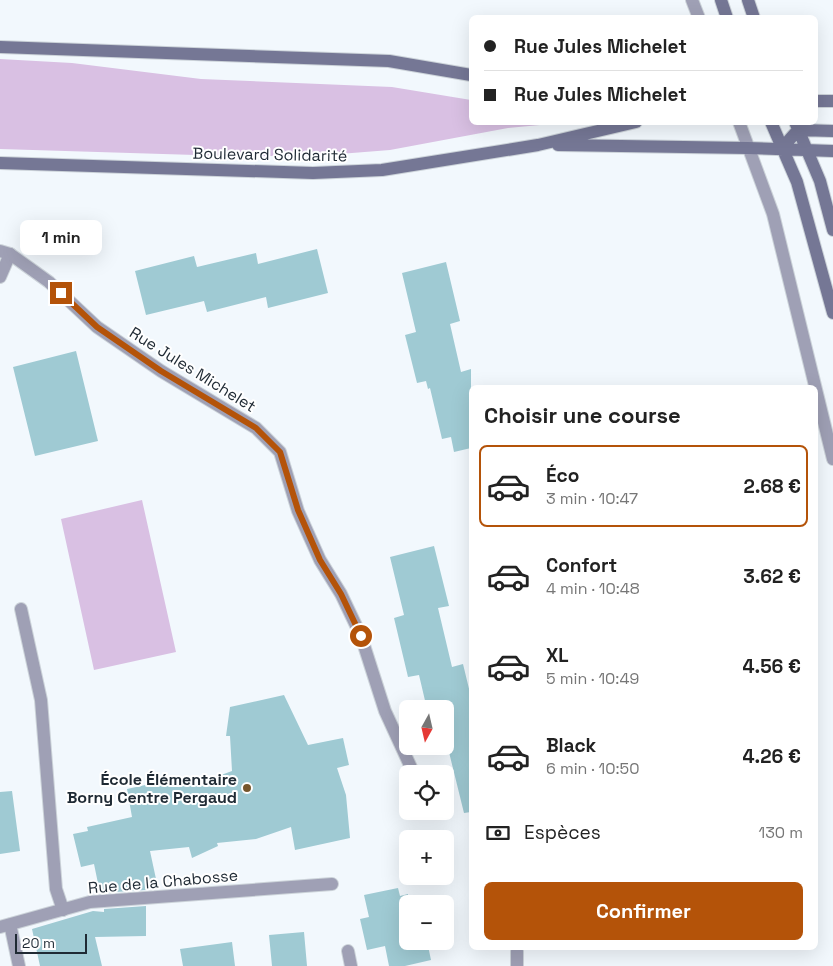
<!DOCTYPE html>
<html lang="fr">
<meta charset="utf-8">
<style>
:root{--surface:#fff;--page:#f6f6f6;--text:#222;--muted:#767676;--line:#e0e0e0;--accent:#b45309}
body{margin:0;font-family:"Space Grotesk",sans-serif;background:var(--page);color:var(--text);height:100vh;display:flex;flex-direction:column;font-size:19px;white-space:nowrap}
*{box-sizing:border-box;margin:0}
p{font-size:16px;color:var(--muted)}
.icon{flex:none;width:28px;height:28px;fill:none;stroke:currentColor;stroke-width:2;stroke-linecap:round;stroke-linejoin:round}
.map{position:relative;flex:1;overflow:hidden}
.side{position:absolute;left:469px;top:385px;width:349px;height:565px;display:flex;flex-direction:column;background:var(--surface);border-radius:8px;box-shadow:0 5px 20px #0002}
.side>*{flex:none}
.banner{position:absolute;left:469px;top:15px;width:349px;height:110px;border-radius:8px;box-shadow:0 5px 20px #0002;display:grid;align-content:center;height:110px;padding:0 15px;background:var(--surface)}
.needle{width:32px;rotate:188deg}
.fabs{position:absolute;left:399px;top:700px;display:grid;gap:10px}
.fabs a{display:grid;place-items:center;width:55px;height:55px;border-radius:8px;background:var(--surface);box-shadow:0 5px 20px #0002;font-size:25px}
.scale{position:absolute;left:15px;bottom:12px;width:72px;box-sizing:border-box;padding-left:5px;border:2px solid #1f2a34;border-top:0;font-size:14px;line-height:18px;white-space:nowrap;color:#1f2a34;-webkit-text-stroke:4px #fff;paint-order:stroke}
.end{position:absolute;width:22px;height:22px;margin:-11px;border:6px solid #b45309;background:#fff;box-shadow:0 0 0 2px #fff}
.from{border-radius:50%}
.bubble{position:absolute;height:35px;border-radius:8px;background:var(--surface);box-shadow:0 5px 20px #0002;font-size:16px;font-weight:700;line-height:35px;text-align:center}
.banner b{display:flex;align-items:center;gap:18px;height:48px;font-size:19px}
.banner b+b{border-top:1px solid var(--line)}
.banner i{width:12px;height:12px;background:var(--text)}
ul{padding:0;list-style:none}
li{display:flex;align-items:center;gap:15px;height:82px;margin:0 10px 8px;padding:0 5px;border:2px solid transparent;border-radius:8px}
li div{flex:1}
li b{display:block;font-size:19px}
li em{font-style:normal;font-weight:700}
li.on{border-color:var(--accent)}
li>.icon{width:45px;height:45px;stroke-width:1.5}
h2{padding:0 15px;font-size:22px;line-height:60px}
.pay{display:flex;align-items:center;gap:12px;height:55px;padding:0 15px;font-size:19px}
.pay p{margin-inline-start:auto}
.action{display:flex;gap:10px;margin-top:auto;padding:10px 15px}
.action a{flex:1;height:58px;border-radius:8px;background:var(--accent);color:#fff;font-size:20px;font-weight:700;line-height:58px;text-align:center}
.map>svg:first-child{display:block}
.green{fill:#d9c0e3}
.building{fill:#9fcad3}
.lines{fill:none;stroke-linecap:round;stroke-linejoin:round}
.lane-casing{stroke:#ccd3d9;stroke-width:14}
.street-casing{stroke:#ccd3d9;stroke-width:14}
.secondary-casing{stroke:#ccd3d9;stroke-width:14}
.lane{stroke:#9fa0b5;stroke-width:12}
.street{stroke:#9fa0b5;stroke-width:12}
.secondary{stroke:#757795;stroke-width:12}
.route{stroke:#b45309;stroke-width:6}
.poi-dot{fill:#76562c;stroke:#fff;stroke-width:2}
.labels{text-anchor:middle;stroke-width:4;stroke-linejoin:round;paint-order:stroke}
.street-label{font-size:16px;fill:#1f2a34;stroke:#fff}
.poi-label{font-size:16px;font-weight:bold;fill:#1f2a34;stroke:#fff;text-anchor:end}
</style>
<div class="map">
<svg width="833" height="966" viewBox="0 0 833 966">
<rect width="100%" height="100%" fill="#f2f8fd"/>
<path class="green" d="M0,59L72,63L201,79L392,87L471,100V122L561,123L508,128L390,150L314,156H228L0,149Z
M142,500L176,652L94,670L61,519Z"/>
<path class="building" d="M317,249L328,293L268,308L266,297L207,312L204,301L146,315L135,271L194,256L197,267L256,253L258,264Z
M446,262L460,321L450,324L461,372L471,369V448L454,452L451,437L442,439L430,388L428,389L426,381L417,383L405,335L416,332L402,273Z
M76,351L98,441L35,456L13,367Z
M434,546L449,606L438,608L452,667L463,664L471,697V812L464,813L445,736V709H427L419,675L408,677L394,618L404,615L390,557Z
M284,695L308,745L343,738L349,765L337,768L346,795L350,838L295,850L291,827L256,839L217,843L218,846L192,858L189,847L150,851L156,879L146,881V890L100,893L94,864L81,867L73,834L88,831L87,827L132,817L127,789L168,780L191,784V786L232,771L230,736H226L230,707Z
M12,791L20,851L0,854V792Z
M398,888L400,896L408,894V941H427L431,960L405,966H389L385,946L367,950L360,919L369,917L364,895Z
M146,906V936L95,937L102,966H40L32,929L93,911L104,912V909Z
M304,932L307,966H272L269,935Z
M232,942L235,966H183L180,949Z"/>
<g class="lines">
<g class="lane-casing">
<path id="lane" d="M692,0L699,18
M739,122L773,214L833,459
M0,277L10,254
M21,609L41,700L56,889L63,910
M348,951L351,966"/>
</g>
<g class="street-casing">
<path id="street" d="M0,251L10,254L49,282L97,327L161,371L256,428L280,452L298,511L320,560L341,594L361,636L385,711L414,774
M10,924L19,966
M0,927L90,902L332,884
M517,966V951"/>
</g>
<g class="secondary-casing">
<path id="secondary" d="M721,0L727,18
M748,0L754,18
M0,47L389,61L471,75
M815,101H833
M771,122L797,182L833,313
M795,122L820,181L833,230
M558,145L747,148L833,151
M782,148L798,130L833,131
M0,163L313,173L382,170L538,145L636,122"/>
</g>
<use href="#lane" class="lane"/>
<use href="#street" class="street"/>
<use href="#secondary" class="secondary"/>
</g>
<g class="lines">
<path class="route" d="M61,293L97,327L161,371L256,428L280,452L298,510L320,560L341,594L361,636"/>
</g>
<circle class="poi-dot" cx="247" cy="788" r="5"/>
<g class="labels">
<g class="street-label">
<text transform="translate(270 154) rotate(1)" y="6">Boulevard Solidarité</text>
<text transform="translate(193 369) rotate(32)" y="6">Rue Jules Michelet</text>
<text transform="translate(163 881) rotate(-5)" y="6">Rue de la Chabosse</text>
</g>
<g class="poi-label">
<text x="237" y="785">École Élémentaire<tspan x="237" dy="18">Borny Centre Pergaud</tspan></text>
</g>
</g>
</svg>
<div class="fabs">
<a><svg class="needle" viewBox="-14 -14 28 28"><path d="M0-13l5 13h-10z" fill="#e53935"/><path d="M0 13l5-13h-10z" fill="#767676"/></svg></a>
<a><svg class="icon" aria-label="locate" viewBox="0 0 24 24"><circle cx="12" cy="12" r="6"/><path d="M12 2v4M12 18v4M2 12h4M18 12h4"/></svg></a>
<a>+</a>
<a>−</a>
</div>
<div class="scale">20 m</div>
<i class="end from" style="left:361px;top:636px"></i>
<i class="end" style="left:61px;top:293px"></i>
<div class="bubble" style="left:20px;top:220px;width:82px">1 min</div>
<div class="banner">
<b><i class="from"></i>Rue Jules Michelet</b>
<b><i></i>Rue Jules Michelet</b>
</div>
<section class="side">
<h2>Choisir une course</h2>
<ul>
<li class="on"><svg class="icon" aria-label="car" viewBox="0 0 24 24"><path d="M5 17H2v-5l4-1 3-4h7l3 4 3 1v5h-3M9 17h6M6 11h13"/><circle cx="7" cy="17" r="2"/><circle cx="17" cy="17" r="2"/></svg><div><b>Éco</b><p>3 min · 10:47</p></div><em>2.68 €</em></li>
<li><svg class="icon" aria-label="car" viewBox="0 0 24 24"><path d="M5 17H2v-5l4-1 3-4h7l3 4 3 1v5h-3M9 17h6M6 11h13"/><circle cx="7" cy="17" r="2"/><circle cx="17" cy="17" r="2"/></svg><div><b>Confort</b><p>4 min · 10:48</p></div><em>3.62 €</em></li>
<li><svg class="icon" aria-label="car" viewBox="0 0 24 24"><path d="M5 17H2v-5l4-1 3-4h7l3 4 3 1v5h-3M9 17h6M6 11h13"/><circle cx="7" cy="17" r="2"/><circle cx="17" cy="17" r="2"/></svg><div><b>XL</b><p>5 min · 10:49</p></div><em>4.56 €</em></li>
<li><svg class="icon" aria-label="car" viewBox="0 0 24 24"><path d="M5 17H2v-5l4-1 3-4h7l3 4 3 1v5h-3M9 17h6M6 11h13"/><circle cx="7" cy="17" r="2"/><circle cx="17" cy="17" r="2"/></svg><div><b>Black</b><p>6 min · 10:50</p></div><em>4.26 €</em></li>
</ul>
<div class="pay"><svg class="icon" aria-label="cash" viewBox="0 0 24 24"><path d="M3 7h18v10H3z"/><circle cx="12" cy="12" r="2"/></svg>Espèces<p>130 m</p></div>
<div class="action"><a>Confirmer</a></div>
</section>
</div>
